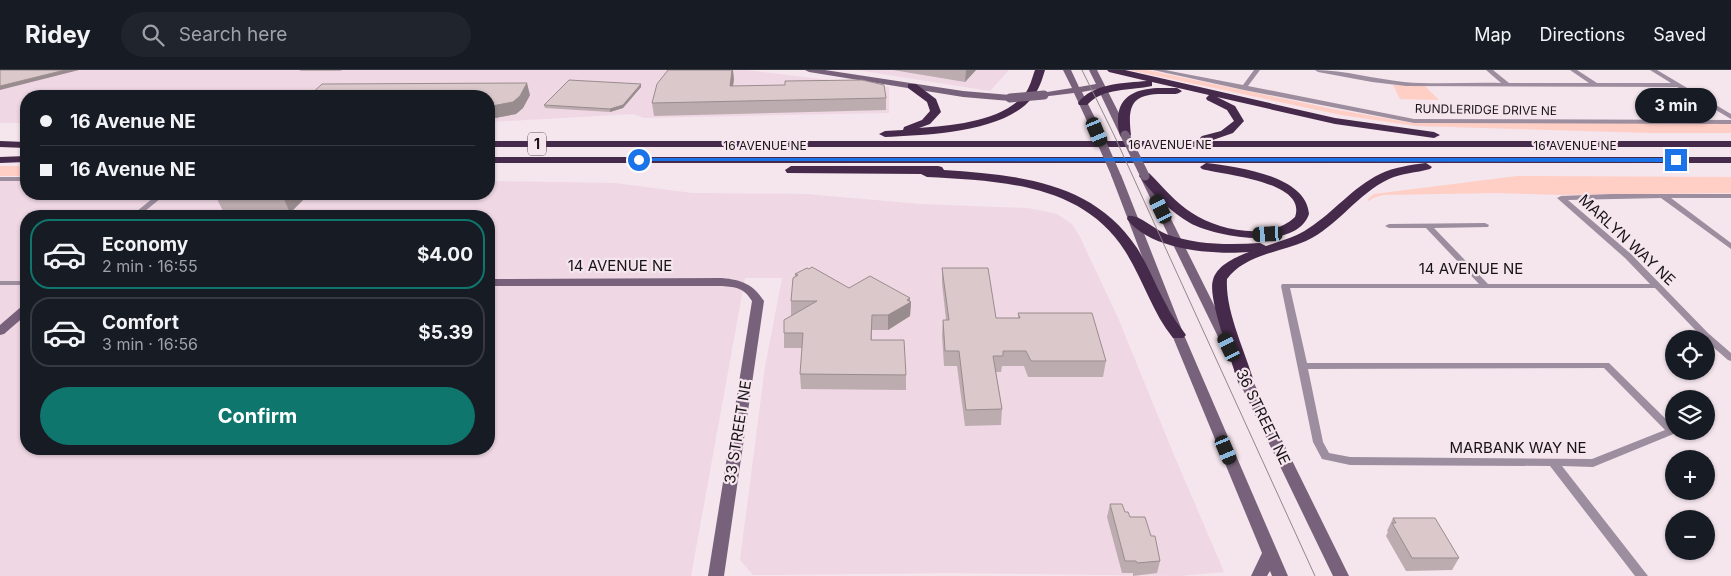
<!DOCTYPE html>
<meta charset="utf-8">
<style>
:root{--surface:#171b24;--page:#20242c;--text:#f1f3f6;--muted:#9ea1a6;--line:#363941;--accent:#0f766e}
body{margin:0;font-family:Inter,sans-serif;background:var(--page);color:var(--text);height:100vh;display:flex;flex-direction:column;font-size:19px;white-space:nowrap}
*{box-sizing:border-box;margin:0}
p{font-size:16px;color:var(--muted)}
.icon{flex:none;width:28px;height:28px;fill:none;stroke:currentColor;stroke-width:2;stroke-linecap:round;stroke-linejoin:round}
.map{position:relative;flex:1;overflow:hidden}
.side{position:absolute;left:20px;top:140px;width:475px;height:245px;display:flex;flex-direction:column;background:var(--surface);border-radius:20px;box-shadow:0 1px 4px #0004}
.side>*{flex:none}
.hud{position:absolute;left:20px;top:20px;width:475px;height:110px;border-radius:20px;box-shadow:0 1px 4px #0004;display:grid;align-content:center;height:110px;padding:0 20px;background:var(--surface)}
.controls{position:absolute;left:1665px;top:260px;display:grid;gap:10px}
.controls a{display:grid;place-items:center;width:50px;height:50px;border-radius:50%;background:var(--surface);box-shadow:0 1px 4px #0004;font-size:25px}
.end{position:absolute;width:22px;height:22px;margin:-11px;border:6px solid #1a73e8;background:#fff;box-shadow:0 0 0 2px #fff}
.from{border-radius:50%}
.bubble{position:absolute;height:35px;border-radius:18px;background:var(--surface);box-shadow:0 1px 4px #0004;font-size:16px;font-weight:700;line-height:35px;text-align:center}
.car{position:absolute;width:15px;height:30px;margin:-15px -8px;border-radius:6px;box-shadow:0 0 4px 1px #0007;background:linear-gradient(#222 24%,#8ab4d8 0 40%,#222 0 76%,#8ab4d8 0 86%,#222 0)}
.hud b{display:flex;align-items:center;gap:18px;height:48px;font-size:19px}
.hud b+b{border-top:1px solid var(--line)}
.hud i{width:12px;height:12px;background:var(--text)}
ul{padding:9px 0 0;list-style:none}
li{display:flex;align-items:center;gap:15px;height:70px;margin:0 10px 8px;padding:0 10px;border:2px solid var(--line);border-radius:20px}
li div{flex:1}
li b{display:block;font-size:19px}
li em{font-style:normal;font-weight:700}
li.on{border-color:var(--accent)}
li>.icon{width:45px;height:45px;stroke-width:1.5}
.action{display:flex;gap:10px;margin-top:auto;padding:10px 20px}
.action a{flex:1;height:58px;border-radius:30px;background:var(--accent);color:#fff;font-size:20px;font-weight:700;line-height:58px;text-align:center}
header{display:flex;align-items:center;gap:30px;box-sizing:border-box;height:70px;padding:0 25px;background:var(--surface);border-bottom:1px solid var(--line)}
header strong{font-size:24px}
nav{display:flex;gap:28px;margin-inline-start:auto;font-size:18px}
.search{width:350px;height:45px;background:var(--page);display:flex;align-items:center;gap:12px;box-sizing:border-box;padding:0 18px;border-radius:28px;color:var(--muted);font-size:19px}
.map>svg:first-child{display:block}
.built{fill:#efd7e3;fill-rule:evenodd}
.green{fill:#ffcec5}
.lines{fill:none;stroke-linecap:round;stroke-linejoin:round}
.street{fill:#9d8e9f;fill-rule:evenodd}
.secondary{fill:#78627b;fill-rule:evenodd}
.highway{fill:#462a4b;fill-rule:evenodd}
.tram{stroke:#92868c;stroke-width:1}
.secondary-bridge{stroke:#78627b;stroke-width:9}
.wall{fill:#bcacaf}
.shaded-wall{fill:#998c8e}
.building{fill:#dbc8cb;stroke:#998c8e}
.route{fill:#1a73e8}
.labels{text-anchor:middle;stroke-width:4.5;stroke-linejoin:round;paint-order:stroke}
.far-street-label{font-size:12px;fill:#181316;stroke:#f5e5ed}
.shield{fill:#f5e5ed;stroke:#5a5256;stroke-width:1}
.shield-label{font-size:14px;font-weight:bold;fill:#181316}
.street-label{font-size:15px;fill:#181316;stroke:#f5e5ed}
</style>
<header>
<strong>Ridey</strong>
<div class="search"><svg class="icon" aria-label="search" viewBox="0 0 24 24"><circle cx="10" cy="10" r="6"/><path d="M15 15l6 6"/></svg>Search here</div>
<nav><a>Map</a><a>Directions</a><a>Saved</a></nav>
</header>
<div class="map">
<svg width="1731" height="506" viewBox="0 0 1731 506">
<rect width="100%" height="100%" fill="#f5e5ed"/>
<path class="built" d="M0,0H746L889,17V43L644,48L633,44L489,52V26H26V53H0Z
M857,0H1009L990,21Z
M0,109H26V124H489V111L615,113L692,123L806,124L920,134L1028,138L1057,144L1072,154L1080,167L1118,248L1174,385L1224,502L1180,506L952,503L753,505L740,490L765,297L782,208H745L691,506H0ZM26,146H489V379H26Z"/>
<path class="green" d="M1129,0H1147L1333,39L1413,53H1731V63H1650L1416,56L1341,45Z
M1393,15L1425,16L1439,30L1400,29Z
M0,96H26V106H0Z
M1517,106L1731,107V123L1560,125L1498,123L1383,125L1373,128L1369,131L1367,130L1374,124Z"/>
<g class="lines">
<path class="street" d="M1153,0H1165L1243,15L1254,0H1260L1248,16L1414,49L1731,50V54L1414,53L1244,20Z
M1315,0C1345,0 1374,9 1404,12C1436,15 1469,12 1501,13L1486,0H1493L1509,13H1589L1570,0H1577L1597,13H1671L1650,0H1657L1731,44V49L1677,17L1406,16L1372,12L1318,2Z
M0,107H26V111H0Z
M158,124H166L139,146H131Z
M1611,124H1731V128H1671L1731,173V179L1661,128L1568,130L1631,184L1708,263L1731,283V291L1728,290L1706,271V269L1702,267L1655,218H1290L1307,293H1609L1674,357V361H1677L1676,363L1593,397L1562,396L1648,506H1635L1550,396L1350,395L1322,389L1313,372L1281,216L1282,214H1479L1426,158H1389L1385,156L1389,154L1485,153L1489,155L1488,157L1434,158L1488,214H1650L1625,188L1557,128L1561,126ZM1604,298L1665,360L1592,389L1350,387L1329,383L1323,372L1308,299Z
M0,211H26V215H0Z"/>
<path class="secondary" d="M805,0H825L963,21L1010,25L1014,28L1010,31L963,27L809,2Z
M1063,0H1071L1079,17L1096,14L1089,0H1097L1130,65L1128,67H1122L1120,65L1098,19L1082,22L1102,62L1097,65L1092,62L1074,23L1041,27V23L1072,18Z
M1116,102L1121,105L1184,265L1288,506H1272L1270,501L1267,506H1251L1262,483L1172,265L1111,105Z
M1146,106L1151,109L1235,277L1234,280L1229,281L1223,277L1141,109Z
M722,208C742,210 753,214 764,231L724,506H708L752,231C744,218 736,217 722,216H489V209Z
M26,235V245L4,264L0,265V255L22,236Z
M1241,297L1248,301L1349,506H1333L1234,301Z"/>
<path class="highway" d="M1035,0H1045C1042,10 1039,20 1032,28C1004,63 926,65 885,67L879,64L885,61L903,60L904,57L922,50L930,41L927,32L908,18V14H916L936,29L941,42L930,54L919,58C953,55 1000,52 1024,25C1030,18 1032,8 1035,0Z
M1107,0H1125L1335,48L1434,62L1440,65L1434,68L1335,54L1217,27L1235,36L1244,51L1233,63L1210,71H1731V77H489V71H1203L1200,68L1202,66L1221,61L1234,51L1227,40L1207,30L1206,28L1209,25L1152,12V16C1130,21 1103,17 1087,35H1079L1078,33C1092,13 1125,13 1147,11L1109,2Z
M1157,18H1177L1182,21C1178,25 1173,24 1167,24C1133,23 1127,33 1131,65L1129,67H1121C1118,62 1118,54 1118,48C1119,25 1138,19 1157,18Z
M0,71L26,72V78L0,77Z
M26,86V92L0,93V87Z
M489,87H1731V93H1426L1432,97L1430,99C1416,103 1402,103 1389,109C1357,124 1338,156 1306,171C1281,182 1244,185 1227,209C1225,241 1245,281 1254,312L1252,316L1246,317L1240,316L1238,312C1232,291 1207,228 1213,210C1217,195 1236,187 1249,182C1213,185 1150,180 1127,149L1128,146C1139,144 1155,160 1166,164C1196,175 1229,175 1260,173L1266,176C1281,171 1296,167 1309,158C1334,142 1353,117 1380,104C1395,97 1410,95 1426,93H1206C1237,97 1306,105 1309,144C1296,182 1216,167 1190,153C1171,142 1152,124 1139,106L1141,103H1149C1163,117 1176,133 1192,143C1219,161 1270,171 1295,147C1308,111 1222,105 1202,99L1200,97L1206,93H489Z
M791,96H938L942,97L944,100C1017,105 1093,111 1137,178C1149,197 1156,217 1167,236C1172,247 1179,255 1186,265L1183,268H1173C1152,242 1143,209 1125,181C1082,113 999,111 927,107L921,104L787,103L785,100Z"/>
<path class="tram" d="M1082,0L1114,65L1315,506"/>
<path class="secondary-bridge" d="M1010,28L1044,25
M1097,62L1116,105
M1125,65L1145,106"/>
</g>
<path class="wall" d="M300,0H342L341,1H300Z
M893,0H976L965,12Z
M734,9L733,16L886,28V40L654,46L652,33Z
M641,17L623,38L610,42L545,38L544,35Z
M530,25L523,38L516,44L495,48L494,45H489V26Z
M223,124H309L290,143H224L217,129Z
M942,198L996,248H1018V243L1106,291L1103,307H1028L1024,296H1002L1001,302H996L1002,339L1001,355L965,356L957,296H944L942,265L943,250H946L942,213Z
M795,204L849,218L910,228V231L911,232L910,246L888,260H872V270L906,305V320L801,319L800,304L802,278H784V263L791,246V231Z
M1110,434L1125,442L1151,466L1160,491L1157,503L1133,506V503H1122L1107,447Z
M1393,448L1459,488L1452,500L1406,501L1386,466L1388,462L1387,461Z"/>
<path class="shaded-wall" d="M65,0H79L0,20V16Z
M732,0H733L734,9L731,28L730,16Z
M966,0H976L965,12Z
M527,13L530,25L523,38L516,44L495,48L492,36Z
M641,14V17L623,38L610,42V39Z
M290,124H309L290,143L284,129Z
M910,228L909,232H911L910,246L888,260V245Z"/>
<path class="building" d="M0,0H65L0,16Z
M668,0H732L730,16L785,15V11L862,10L884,15L886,28L652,33L657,14Z
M569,10L641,14L623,35L610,39L544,35Z
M527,13L520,26L513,32L492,36L494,32L489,33V26H309L322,14Z
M223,124H290L284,129H217Z
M812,197L849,218L870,206L910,228L907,230L911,232L888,245H872L871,270H904L906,305L800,304L803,263H784V250L817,231H791L793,208L798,205L795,204L807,198L809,199Z
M942,198H988L996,248H1020L1018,243H1092L1106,291H1031L1026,281H1003V286H993L1002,339L966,340L959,281H945L943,250H949Z
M1110,434H1122L1125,442H1128L1130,447H1145L1151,466H1155L1160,491L1137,493L1136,491H1125Z
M1393,448H1435L1459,488H1412L1392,453H1396Z"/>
<path class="route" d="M639,88H1676L1679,90L1676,92L637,91L636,90Z"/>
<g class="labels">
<g class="far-street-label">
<text transform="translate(1486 40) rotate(1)" y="4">RUNDLERIDGE DRIVE NE</text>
<text x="1170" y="79">16 AVENUE NE</text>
<text x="765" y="80">16 AVENUE NE</text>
<text x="1575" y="80">16 AVENUE NE</text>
</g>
<rect class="shield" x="528" y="62.5" width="18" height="23" rx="4"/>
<g class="shield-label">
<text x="537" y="79">1</text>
</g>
<g class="street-label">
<text transform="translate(1627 170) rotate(43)" y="5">MARLYN WAY NE</text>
<text x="620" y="201">14 AVENUE NE</text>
<text x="1471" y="204">14 AVENUE NE</text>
<text transform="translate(1263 347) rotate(64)" y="5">36 STREET NE</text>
<text transform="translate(738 362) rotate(-81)" y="5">33 STREET NE</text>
<text x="1518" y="383">MARBANK WAY NE</text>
</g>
</g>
</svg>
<div class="controls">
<a><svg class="icon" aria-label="locate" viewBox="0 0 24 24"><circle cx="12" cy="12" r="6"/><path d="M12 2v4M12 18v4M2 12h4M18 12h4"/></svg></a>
<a><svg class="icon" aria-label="layers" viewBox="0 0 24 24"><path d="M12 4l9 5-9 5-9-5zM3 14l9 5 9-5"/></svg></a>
<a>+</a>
<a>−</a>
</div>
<i class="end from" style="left:639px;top:90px"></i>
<i class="end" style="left:1676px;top:90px"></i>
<div class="bubble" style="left:1635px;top:18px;width:82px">3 min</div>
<i class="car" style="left:1097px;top:62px;rotate:157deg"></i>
<i class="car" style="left:1161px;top:139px;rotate:334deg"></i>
<i class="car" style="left:1268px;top:164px;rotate:267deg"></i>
<i class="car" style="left:1229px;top:277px;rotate:334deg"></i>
<i class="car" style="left:1226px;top:380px;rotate:157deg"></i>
<div class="hud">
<b><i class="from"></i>16 Avenue NE</b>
<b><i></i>16 Avenue NE</b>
</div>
<section class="side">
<ul>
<li class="on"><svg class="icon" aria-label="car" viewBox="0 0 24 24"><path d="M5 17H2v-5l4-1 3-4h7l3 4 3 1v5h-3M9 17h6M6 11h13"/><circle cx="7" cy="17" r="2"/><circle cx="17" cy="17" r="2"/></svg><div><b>Economy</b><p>2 min · 16:55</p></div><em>$4.00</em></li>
<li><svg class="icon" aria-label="car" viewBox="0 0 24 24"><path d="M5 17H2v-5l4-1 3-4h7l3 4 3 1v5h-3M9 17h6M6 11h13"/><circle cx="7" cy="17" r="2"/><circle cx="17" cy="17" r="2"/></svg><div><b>Comfort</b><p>3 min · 16:56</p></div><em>$5.39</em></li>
</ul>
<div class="action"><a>Confirm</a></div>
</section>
</div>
